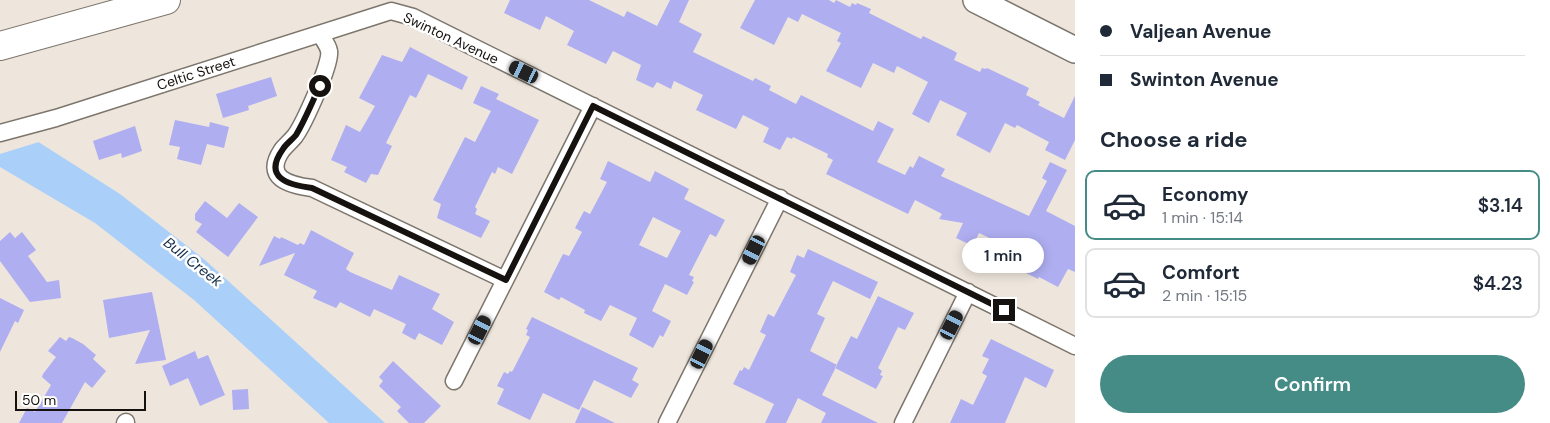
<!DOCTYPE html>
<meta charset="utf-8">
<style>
:root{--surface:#fff;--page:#f2f2f3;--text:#1f2937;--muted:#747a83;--line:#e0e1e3;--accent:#458c87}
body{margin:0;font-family:"DM Sans",sans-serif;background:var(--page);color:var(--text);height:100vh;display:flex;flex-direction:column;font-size:19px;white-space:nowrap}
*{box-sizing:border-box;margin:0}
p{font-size:16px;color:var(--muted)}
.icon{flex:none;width:28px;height:28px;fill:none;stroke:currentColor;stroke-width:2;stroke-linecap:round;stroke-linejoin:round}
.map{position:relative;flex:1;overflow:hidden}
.panel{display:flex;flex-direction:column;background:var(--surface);width:475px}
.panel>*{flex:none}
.banner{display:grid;align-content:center;height:110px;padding:0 25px;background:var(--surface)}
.scale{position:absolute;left:15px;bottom:12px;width:131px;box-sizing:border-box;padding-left:5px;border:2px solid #15120f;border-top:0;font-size:14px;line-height:18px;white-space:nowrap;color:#15120f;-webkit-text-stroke:4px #fff;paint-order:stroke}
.end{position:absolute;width:22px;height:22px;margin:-11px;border:6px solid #15120f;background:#fff;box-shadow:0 0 0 2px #fff}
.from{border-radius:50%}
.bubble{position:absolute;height:35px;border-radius:18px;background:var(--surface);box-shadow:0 2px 12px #0003;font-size:16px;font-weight:600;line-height:35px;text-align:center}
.car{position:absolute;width:15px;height:30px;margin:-15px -8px;border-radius:6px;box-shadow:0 0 4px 1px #0007;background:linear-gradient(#222 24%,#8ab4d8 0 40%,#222 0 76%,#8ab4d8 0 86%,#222 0)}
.banner b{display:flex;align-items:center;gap:18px;height:48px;font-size:19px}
.banner b+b{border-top:1px solid var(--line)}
.banner i{width:12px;height:12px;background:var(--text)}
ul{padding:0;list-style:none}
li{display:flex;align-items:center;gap:15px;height:70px;margin:0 10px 8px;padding:0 15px;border:2px solid var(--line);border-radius:10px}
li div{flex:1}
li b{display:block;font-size:19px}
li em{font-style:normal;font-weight:600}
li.selected{border-color:var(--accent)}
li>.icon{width:45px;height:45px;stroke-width:1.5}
h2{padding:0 25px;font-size:22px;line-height:60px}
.action{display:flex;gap:10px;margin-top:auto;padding:10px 25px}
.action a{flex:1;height:58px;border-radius:30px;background:var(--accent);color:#fff;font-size:20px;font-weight:600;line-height:58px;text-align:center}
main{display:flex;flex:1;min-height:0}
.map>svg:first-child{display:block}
.water{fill:#aacff9}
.pier{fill:#eee6dc}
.building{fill:#afaef1;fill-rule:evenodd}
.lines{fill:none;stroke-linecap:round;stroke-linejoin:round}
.street-casing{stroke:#7c756c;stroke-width:19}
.primary-casing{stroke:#7c756c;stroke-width:28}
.highway-casing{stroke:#7c756c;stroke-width:30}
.street{stroke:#fff;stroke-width:16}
.primary{stroke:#fff;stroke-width:25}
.highway{stroke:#fff;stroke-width:28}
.route{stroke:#15120f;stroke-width:6}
.labels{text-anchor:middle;stroke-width:5;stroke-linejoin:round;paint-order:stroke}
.street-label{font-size:14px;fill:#15120f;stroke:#fff}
.water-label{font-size:15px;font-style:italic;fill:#112a46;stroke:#fff}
</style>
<main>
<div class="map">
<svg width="1075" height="423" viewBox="0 0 1075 423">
<rect width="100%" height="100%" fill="#eee6dc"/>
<path class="water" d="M0,121L40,143L120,194L205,260L385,423H329L194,300L95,223L0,167Z"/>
<path class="pier" d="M0,119H1L42,141L0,154Z"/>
<path class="building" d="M510,0H589L624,17L627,11L657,26L670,0H689L679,22L702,34L693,52L753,81L755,78L771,86L769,90L796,104L801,95L873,131L878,121L894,129L877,162L905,175L910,166L913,168L919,156L945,169L941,176L1029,216L1047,181L1042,178L1050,162L1067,170L1046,211L1075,226V272L1068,269L1058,287L1039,277L1038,279L999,260L1006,246L979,233L973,246L956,238L963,223L939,219L942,214L915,200L908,214L826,174L833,160L827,157L828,154L793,137L792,139L787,137L780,150L763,142L769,128L743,115L736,129L696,110L703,95L674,81L671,89L657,82L653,88L636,80L641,65L613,51L606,64L567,45L574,31L546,16L540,30L504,13Z
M755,0H829L834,3L836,0L850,7L852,3L856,5L857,3L871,9L869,13L921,39L923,36L954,51L957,53L954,60L980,72L982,68L986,69L987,68L1029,88L1026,95L1040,102L1038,105L1064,118L1075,96V140L1065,160L1045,150L1049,142L1017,125L1015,128L1005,123L990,153L956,135L967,113L940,100L929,123L912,114L928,82L897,66L894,73L873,63L861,88L826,71L841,43L837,41L841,33L802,14L798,22L788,17L774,45L740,28Z
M410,47L468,77L462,90L428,74L416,98L410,95L386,143L392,146L378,175L371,174L366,183L344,172L347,167L331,160L346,125L360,132L375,106L359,98L382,55L402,62Z
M271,77L277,96L248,106L249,110L223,118L216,94Z
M481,86L499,94L496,99L539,120L512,174L498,167L495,174L492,172L475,207L477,209L475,214L490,221L481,238L437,218L441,204L433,200L465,137L475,142L491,111L473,103Z
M175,120L209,127L210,122L229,127L224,148L207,144L201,165L177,159L180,147L169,145Z
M135,126L142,151L122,158L121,153L99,160L93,141Z
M608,161L650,182L655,171L689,189L684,199L725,220L716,237L710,234L689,275L694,277L692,281L694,282L687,295L665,284L652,311L671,321L663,337L660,335L653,348L629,335L637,318L610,305L601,321L584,313L585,310L561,297L559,300L544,292L563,254L569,256L582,232L575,228L584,211L590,214L607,182L600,179ZM653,217L681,231L667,258L639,245Z
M205,201L227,218L239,203L258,217L228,257L196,232L202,224L195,220V214Z
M311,230L354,253L346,269L350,272L392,290L399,275L440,294L432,309L454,322L442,345L419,333L415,340L402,333L406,324L374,309L370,317L340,302L336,308L313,298L317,291L284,275L295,253L259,266L274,236L280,239L281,237L298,245L300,243L304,245Z
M10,232L15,238L22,232L36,250L28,256L47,282L59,280L61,298L30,302L0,261V241Z
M808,249L878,282L870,299L833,281L817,314L825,318L810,351L837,365L822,395L878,423H821L826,413L798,398L786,423H765L774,404L733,384L740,370L742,371L744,367L749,370L766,335L760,332L768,314L774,317L796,275L790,272L797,255L804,258Z
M152,292L166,360L135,364L150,330L109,338L103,300Z
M878,296L914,313L905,330L898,327L878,368L882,371L880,375L883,376L876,389L835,368L851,336L857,339Z
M0,298L24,310L18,323L15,321L0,352Z
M532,317L638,368L632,380L639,384L631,398L594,380L579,410L543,393L530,420L497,404L504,389L497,386L504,372L508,374L510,371L512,372L530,337L526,335L528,330L526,329Z
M60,337L66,341L69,337L72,338L83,344L96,355L93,359L106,371L92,388L85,382L62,423H19L27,408L35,412L51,385L42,377L43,374L56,357L48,351Z
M991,339L1054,370L1046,388L1025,377L1005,423H950L961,399L973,405L987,376L982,373L989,359L982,356Z
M195,351L198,359L208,355L225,395L200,406L188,378L170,386L162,366Z
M393,361L441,406L424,423H409L397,411L401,407L379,386L383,381L379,377Z
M248,389L249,409L233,410L232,390Z
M582,407L615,423H575Z"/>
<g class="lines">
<g class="street-casing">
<path id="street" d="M320,34C323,39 328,45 329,51C332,63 303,125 295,136C291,141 286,145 282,150C263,178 289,185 312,188L505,280
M0,133L56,118L391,11L413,17L437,29L1075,346
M454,381L593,106
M125,423L126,422
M667,423L780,198
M903,423L968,292"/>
</g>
<g class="primary-casing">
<path id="primary" d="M976,0L1075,50"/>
</g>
<g class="highway-casing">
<path id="highway" d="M0,46L166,0"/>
</g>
<use href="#street" class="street"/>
<use href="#primary" class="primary"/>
<use href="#highway" class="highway"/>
</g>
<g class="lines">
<path class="route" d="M320,86C312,102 305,120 296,135C292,140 286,144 283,149C262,178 289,185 312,188L506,280L593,106L1004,310"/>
</g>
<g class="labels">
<g class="street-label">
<text transform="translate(451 38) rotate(25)" y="5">Swinton Avenue</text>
<text transform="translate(196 73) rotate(-18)" y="5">Celtic Street</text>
</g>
<g class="water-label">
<text transform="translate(193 262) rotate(38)" y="5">Bull Creek</text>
</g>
</g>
</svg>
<div class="scale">50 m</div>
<i class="end from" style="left:320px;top:86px"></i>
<i class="end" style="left:1004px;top:310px"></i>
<div class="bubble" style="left:962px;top:238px;width:82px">1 min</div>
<i class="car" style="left:524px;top:72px;rotate:296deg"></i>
<i class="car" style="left:754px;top:250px;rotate:206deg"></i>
<i class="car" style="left:952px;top:325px;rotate:27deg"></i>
<i class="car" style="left:480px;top:330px;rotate:27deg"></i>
<i class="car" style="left:702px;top:354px;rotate:26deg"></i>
</div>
<section class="panel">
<div class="banner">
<b><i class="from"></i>Valjean Avenue</b>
<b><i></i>Swinton Avenue</b>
</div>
<h2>Choose a ride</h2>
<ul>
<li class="selected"><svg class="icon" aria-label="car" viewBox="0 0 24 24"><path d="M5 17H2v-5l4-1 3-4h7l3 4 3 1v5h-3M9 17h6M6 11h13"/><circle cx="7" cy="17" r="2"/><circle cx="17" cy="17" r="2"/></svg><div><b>Economy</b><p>1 min · 15:14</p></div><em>$3.14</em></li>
<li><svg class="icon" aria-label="car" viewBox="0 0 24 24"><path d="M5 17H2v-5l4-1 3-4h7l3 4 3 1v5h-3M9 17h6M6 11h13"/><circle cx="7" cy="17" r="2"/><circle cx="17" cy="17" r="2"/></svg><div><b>Comfort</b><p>2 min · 15:15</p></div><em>$4.23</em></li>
</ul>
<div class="action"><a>Confirm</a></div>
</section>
</main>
